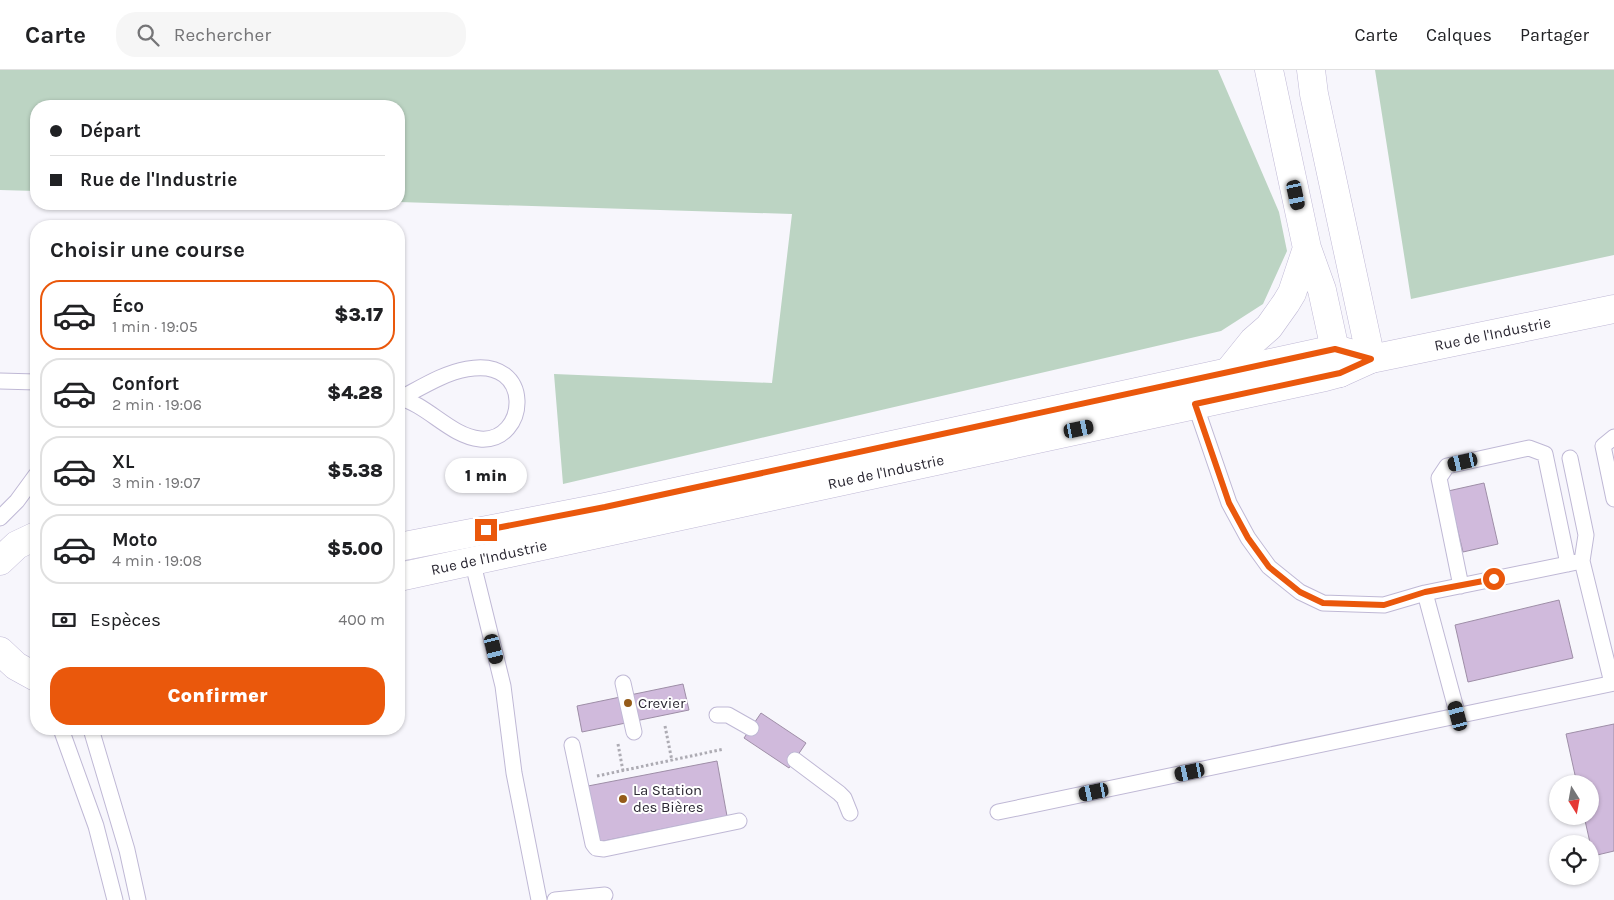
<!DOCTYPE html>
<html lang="fr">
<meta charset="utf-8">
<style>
:root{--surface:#fff;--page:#f6f6f6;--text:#202124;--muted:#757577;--line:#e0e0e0;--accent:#ea580c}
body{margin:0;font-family:Karla,sans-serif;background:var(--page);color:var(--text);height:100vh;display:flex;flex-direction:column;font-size:19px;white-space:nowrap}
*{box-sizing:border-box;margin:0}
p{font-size:16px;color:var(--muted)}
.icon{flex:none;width:28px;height:28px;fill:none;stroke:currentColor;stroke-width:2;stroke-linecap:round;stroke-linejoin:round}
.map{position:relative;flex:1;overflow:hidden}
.drawer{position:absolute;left:30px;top:150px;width:375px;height:515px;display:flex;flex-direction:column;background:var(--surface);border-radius:20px;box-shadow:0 1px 4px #0004}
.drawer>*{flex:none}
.guide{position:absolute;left:30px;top:30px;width:375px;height:110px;border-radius:20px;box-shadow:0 1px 4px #0004;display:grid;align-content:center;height:110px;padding:0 20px;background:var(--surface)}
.needle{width:32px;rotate:169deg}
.fabs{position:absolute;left:1549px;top:705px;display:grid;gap:10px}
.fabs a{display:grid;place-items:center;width:50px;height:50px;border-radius:50%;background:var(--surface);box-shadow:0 1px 4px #0004;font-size:25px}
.end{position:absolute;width:22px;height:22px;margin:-11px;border:6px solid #ea580c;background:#fff;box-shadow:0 0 0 2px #fff}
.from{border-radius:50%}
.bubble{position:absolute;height:35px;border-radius:18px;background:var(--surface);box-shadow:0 1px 4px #0004;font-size:16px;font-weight:800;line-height:35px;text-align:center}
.car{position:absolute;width:15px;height:30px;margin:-15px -8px;border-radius:6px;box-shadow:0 0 4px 1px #0007;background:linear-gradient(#222 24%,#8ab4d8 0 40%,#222 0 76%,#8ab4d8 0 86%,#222 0)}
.guide b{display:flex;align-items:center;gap:18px;height:48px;font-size:19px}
.guide b+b{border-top:1px solid var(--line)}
.guide i{width:12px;height:12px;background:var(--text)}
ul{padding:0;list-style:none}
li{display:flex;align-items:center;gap:15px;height:70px;margin:0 10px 8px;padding:0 10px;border:2px solid var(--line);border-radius:20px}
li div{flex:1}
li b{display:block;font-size:19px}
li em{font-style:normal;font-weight:800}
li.selected{border-color:var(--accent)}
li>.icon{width:45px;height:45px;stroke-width:1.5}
h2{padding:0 20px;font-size:22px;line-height:60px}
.pay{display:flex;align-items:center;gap:12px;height:55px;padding:0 20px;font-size:19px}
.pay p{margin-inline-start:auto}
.primary-button{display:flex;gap:10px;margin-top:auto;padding:10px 20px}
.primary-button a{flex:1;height:58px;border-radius:20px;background:var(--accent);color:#fff;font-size:20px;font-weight:800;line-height:58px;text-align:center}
header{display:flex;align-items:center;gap:30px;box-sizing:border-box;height:70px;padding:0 25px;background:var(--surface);border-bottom:1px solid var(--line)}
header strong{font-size:24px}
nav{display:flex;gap:28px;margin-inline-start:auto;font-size:18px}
.search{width:350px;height:45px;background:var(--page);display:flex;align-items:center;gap:12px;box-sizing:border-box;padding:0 18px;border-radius:20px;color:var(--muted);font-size:19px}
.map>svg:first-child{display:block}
.green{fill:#bcd4c3}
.building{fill:#d0badc;stroke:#9e8ea7}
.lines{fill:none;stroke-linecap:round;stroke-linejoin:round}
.lane-casing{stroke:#bfb8d5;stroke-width:17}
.secondary-casing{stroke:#bfb8d5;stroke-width:29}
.highway-casing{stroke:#bfb8d5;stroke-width:29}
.path{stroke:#adabb3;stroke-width:3;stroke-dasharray:2.5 2.5;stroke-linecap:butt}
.lane{stroke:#fff;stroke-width:15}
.secondary{stroke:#fff;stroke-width:28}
.highway{stroke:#fff;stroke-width:28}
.route{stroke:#ea580c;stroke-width:6}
.poi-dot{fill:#955b19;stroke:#fff;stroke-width:2}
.labels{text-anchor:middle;stroke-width:4;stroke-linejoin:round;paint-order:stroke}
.street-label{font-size:15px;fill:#2b2833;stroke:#fff}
.poi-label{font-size:15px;fill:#2b2833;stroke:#fff;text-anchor:start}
</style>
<header>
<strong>Carte</strong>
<div class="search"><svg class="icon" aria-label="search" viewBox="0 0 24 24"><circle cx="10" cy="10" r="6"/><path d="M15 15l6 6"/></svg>Rechercher</div>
<nav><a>Carte</a><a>Calques</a><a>Partager</a></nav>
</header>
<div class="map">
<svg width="1614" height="830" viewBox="0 0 1614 830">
<rect width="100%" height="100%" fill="#f7f6fc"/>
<path class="green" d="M0,0H1218L1279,142L1287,181L1263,234L1221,261L563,414L554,304L772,313L792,144L399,132V36H36V121L0,120Z
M1375,0H1614V185L1411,229Z"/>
<path class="building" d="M1484,413L1498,474L1463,482L1448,421Z
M1559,530L1573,588L1468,612L1455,555Z
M683,614L689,640L582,662L577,636Z
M761,643L806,673L789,698L744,668Z
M1614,654V781L1593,786L1584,746H1590V714H1577L1566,664Z
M717,691L727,746L599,772L588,716Z"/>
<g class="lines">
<g class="lane-casing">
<path id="lane" d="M0,311L36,312
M399,328C427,334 450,366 480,369C528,373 535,286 467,299C444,303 422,317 401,328
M1195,334L1229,433L1248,468L1269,497L1300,522L1323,533L1384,535L1425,523L1582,491
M1614,367L1603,376L1614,429
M1570,388L1586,465L1582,491L1612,613
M0,448L17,431L36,405
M472,490L503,616L514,703L539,830
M1461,516L1439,408L1447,396L1529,378L1545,384L1568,494
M1425,523L1458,646
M623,613L634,662
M717,645H728L751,658
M61,659L96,756L115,830
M91,659L127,780L138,830
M572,675L593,774L596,778L604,779L739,751
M795,690L839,723L844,728L850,743
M998,742L1614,613
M555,830L605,825"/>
</g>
<g class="secondary-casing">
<g id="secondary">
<path d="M399,477L605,437L1335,279L1357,285"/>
<path d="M0,491L17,475L36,466"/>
<path id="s1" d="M399,507L1325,307L1340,303L1371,289L1614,239"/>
<path d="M0,581L16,596L36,607"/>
</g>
</g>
<g class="highway-casing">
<path id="highway" d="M1269,0L1307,178L1322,220L1340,303
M1311,0L1314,24L1371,289
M1228,302L1253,271L1269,257L1286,233L1292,223L1307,178"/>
</g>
<path class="path" d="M665,656L672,691
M618,674L623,701
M597,706L724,679"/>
<use href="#lane" class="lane"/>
<use href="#secondary" class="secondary"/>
<use href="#highway" class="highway"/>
</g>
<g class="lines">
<path class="route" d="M486,460L605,437L1335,279L1371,289L1340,303L1195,334L1229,433L1248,468L1269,497L1300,522L1323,533L1384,535L1425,522L1494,509"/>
</g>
<g class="poi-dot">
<circle cx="628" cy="633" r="5"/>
<circle cx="623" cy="729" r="5"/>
</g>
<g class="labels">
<g class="street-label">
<text dy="5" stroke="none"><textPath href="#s1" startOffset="1121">Rue de l'Industrie</textPath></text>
<text dy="5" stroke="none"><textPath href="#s1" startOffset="498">Rue de l'Industrie</textPath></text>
<text dy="5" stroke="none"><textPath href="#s1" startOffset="92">Rue de l'Industrie</textPath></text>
</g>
<g class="poi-label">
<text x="638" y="638">Crevier</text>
<text x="633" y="725">La Station<tspan x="633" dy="17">des Bières</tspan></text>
</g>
</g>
</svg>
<div class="fabs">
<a><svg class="needle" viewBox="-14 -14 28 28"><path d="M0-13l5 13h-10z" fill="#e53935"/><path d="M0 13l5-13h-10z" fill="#757577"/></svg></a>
<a><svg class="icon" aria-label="locate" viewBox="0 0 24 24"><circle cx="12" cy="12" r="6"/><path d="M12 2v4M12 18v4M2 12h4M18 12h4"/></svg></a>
</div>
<i class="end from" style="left:1494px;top:509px"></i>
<i class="end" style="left:486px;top:460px"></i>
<div class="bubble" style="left:445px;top:388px;width:82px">1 min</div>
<i class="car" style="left:1296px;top:125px;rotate:168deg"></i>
<i class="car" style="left:1079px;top:359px;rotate:78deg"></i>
<i class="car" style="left:1463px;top:392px;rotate:257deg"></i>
<i class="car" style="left:494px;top:579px;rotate:166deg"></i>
<i class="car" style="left:1458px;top:646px;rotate:345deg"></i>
<i class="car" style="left:1190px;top:702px;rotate:258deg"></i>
<i class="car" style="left:1094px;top:722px;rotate:258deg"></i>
<div class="guide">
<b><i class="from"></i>Départ</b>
<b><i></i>Rue de l'Industrie</b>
</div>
<section class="drawer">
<h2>Choisir une course</h2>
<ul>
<li class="selected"><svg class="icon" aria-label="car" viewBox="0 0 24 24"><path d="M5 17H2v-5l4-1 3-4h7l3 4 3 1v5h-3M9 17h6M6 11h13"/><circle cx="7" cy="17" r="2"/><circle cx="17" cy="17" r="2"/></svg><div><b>Éco</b><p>1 min · 19:05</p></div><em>$3.17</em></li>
<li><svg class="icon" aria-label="car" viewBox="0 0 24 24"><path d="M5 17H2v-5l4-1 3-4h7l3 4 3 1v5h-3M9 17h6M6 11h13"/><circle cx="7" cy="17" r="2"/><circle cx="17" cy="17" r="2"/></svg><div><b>Confort</b><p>2 min · 19:06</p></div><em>$4.28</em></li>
<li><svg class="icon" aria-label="car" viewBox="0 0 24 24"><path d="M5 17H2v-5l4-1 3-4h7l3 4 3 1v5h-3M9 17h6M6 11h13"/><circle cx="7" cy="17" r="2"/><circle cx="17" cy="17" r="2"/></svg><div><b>XL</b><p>3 min · 19:07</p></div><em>$5.38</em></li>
<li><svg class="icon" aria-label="car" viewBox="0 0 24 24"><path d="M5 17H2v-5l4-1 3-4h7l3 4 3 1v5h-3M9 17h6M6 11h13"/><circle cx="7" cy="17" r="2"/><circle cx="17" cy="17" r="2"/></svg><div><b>Moto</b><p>4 min · 19:08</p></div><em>$5.00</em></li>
</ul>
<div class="pay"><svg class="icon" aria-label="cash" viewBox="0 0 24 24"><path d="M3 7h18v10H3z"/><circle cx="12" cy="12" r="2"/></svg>Espèces<p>400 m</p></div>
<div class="primary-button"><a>Confirmer</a></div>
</section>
</div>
